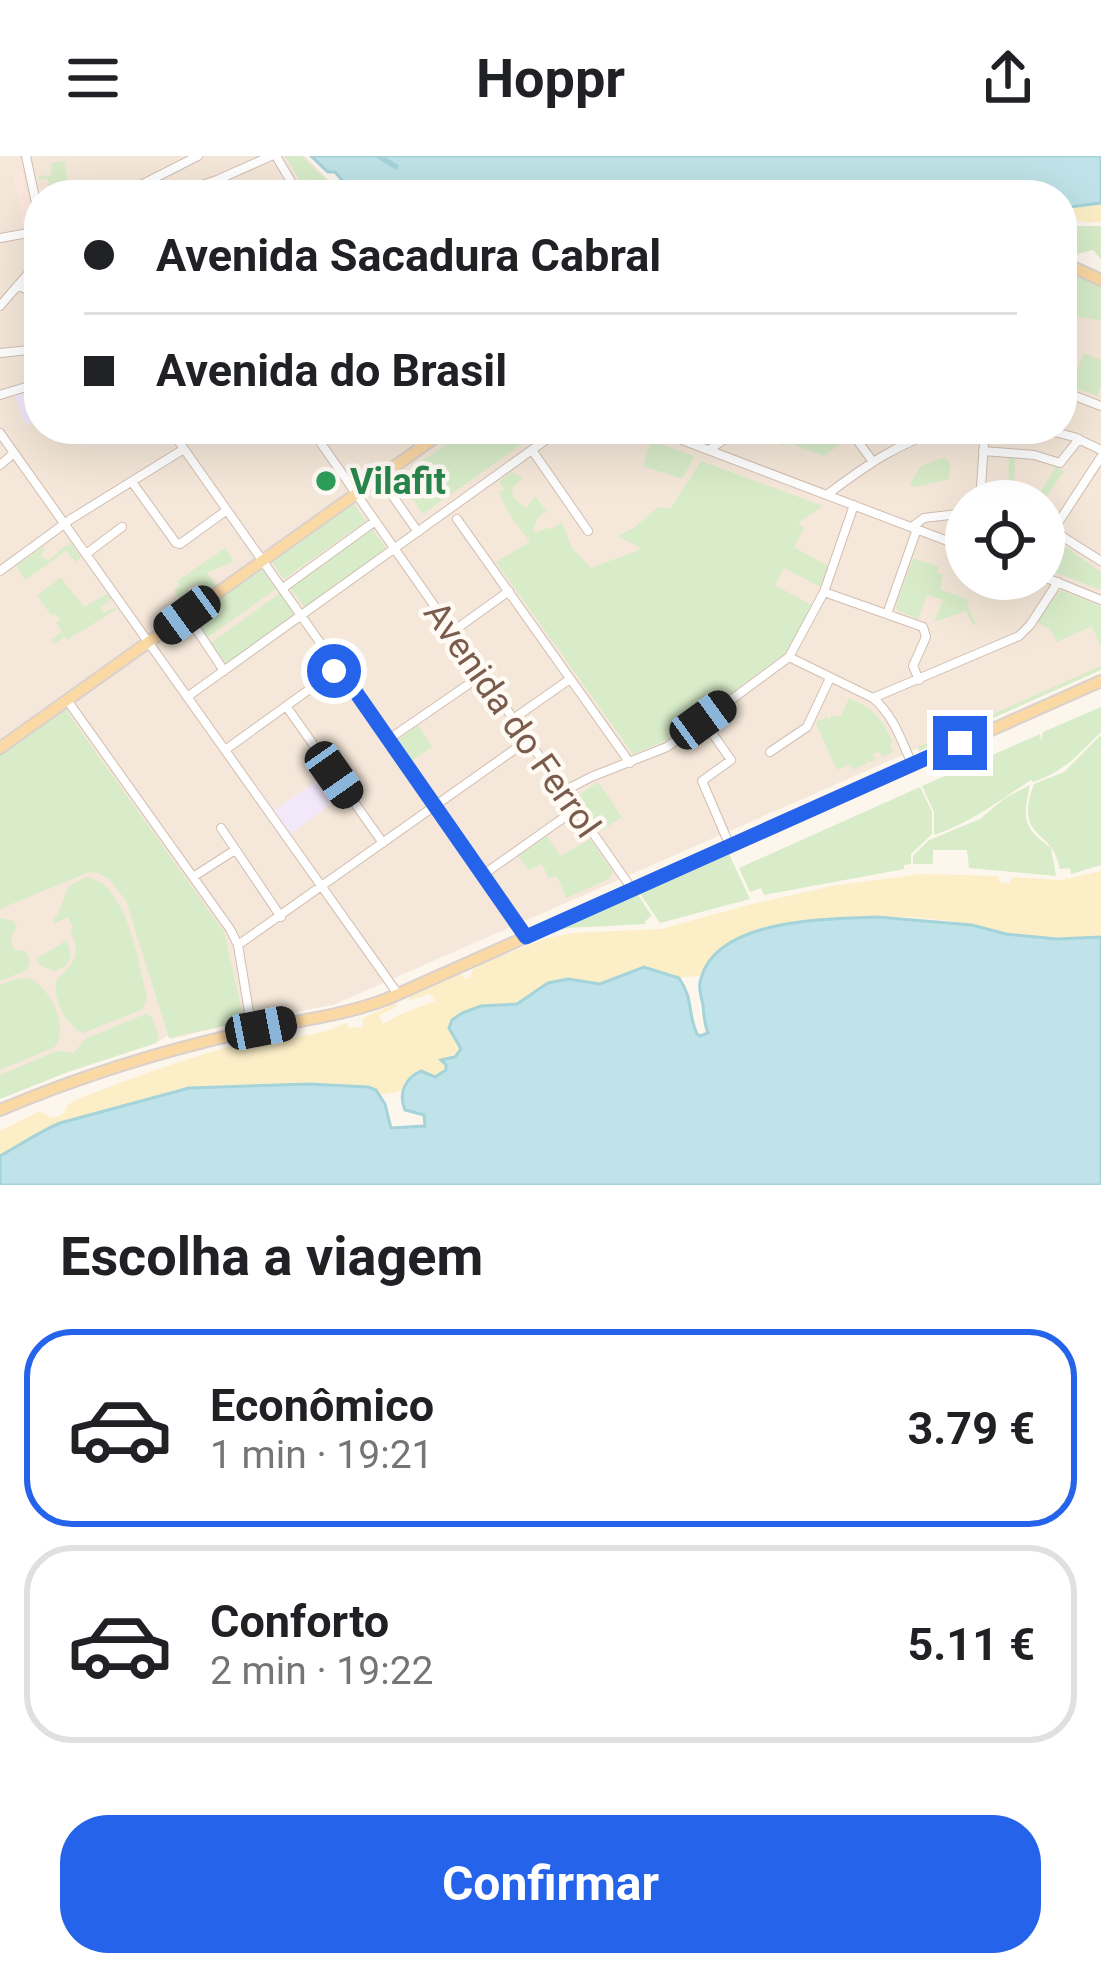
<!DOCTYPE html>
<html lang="pt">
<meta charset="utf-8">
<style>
:root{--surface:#fff;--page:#f2f2f2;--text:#202124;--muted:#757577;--line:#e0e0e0;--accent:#2563eb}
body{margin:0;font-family:Roboto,sans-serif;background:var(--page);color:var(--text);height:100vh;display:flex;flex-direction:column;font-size:45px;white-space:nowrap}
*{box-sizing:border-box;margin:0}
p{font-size:39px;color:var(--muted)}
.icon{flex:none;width:66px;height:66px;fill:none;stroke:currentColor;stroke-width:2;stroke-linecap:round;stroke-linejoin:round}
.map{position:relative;height:1029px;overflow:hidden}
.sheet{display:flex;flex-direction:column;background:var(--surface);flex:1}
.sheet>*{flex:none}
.banner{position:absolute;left:24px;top:24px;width:1053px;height:264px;border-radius:48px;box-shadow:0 12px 48px #0002;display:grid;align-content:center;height:264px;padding:0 60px;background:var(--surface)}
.tools{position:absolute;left:945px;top:324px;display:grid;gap:24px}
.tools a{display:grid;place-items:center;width:120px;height:120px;border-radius:50%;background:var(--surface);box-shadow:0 12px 48px #0002;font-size:60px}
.end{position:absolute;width:54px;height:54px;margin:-27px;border:15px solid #2563eb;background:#fff;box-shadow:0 0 0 6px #fff}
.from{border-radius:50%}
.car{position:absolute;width:36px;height:72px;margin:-36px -18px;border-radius:15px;box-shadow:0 0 9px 3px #0007;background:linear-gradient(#222 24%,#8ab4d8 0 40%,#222 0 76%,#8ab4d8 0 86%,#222 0)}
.banner b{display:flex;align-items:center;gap:42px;height:114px;font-size:45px}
.banner b+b{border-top:3px solid var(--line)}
.banner i{width:30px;height:30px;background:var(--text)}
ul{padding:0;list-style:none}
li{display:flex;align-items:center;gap:36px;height:198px;margin:0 24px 18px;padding:0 36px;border:6px solid var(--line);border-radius:48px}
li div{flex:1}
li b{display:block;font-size:45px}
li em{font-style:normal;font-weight:700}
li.selected{border-color:var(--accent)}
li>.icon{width:108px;height:108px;stroke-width:1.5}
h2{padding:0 60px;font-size:54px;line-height:144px}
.primary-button{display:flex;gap:24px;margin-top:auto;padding:24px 60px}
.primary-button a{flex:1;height:138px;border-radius:48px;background:var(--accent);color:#fff;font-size:48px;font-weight:700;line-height:138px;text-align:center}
header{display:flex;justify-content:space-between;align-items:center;height:156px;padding:0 60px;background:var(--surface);font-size:54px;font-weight:700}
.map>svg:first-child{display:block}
.residential{fill:#f5e8da;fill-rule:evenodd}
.commercial{fill:#fde8e0}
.education{fill:#f3e8fa}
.green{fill:#d8ecc9}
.sand{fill:#fcefc7}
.water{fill:#bfe3e8;stroke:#a5d3da;stroke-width:3}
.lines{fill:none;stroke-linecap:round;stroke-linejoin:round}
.minor-casing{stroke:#d1beb0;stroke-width:10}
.major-casing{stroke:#dad1cd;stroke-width:14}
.minor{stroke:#fff;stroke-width:8}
.major{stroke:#fbd9a5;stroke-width:10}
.route{stroke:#2563eb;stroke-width:15}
.leisure-dot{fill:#2e9e5b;stroke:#fffaf3;stroke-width:4.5}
.labels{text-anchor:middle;stroke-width:9;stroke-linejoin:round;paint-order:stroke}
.leisure-label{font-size:36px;font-weight:bold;fill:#27864d;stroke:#fffaf3;text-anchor:start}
.street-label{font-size:36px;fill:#7a5c4d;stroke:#fffaf3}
</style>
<header><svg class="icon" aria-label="menu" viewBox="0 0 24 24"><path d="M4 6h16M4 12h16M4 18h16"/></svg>Hoppr<svg class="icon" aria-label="share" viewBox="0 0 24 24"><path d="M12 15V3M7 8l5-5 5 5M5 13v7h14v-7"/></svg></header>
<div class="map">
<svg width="1101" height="1029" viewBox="0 0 1101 1029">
<rect width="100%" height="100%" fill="#fdf6ec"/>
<path class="residential" d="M0,0H305L343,39H39V273H1062V110L1101,128V512L333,849L236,867L172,883L167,880L156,887L65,917L0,943ZM966,345H1044V423H966Z"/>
<path class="commercial" d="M22,14L35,69L25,74L13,17Z"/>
<path class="education" d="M39,232V269L35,265L26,269L14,239Z
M325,619L341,640L291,678L274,655Z"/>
<path class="green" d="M285,0H302L341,39H318L308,22L301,26Z
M64,5L68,25L74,24L78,35L65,39H50L48,23L39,24L38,20L51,19L52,7Z
M1062,62L1077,70H1101V103L1093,94L1078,98L1067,86H1062Z
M1062,110L1101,128V165L1062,157Z
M1084,197L1101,204V230L1097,240L1071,230Z
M468,273H543L423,358L398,322Z
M617,273L691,299L694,302L682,323L643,310L651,286Z
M786,273H836L845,285L824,300L787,286L784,290L771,284Z
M1009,301H1015L1014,329L1041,335L1056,310L1064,316L1043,345L1008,335Z
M943,302L950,306L949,323L916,331L910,328L921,310Z
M701,305L823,350L798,367L804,372L794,391L828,410L820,431L784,412L775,429L811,449L792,492L666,585L633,598L496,406L530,386L510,359L499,337L504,333L499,325L512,316L523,322L512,332L513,341L526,352L535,340L547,356L538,361L533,374L536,377L546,372L552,373L562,366L572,392L591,412L642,393L618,380L635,371L658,351L671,352Z
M351,344L366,365L284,423L269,402Z
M372,373L387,393L305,452L290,432Z
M1044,379L1064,390L1101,416V434L1044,412Z
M69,384L81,401L76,406L66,395L25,424L16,410L44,390V395L40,399L48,405L65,390L71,389Z
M225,392L234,405L207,417L216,430L204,438L198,428L187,432L194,446L184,454L174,433L180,430L177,425Z
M913,402L939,411L937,417L943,419L940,433L969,444L967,449L976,468L973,469L966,455L934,466L943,444L927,439L918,463L898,455L896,450Z
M261,411L276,433L207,482L191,459Z
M60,421L84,451L107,438L111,443L100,452L104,457L116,451L117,453L67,484L64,481L54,488L51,484L62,476L56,467L61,463L54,458L51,459L37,440Z
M1059,434L1101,450V492L1092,470L1057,486L1050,474L1037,466Z
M280,437L295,458L226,508L211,487Z
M1101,510V514L919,595L918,591Z
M849,542C873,552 882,562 892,585L890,590L893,596L882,601L880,596L873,598L875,604L869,606L865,602L867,607L853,614L850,608L837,614L816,568L818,563L822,564L827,560L829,565L831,560H841Z
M1101,551V576C1078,599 1065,615 1033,626L1031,624C1000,644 971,667 934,679V656L922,630L1040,578L1041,585L1043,576Z
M65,553L224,776L242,855L241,862L236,867L169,882L126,745L109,723L98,717L89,716L0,753V598Z
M418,569L432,591L411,605L397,585Z
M1101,579V709L1071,718L1070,712L1060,713C1052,670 1013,685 1034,628L1064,616Z
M598,626L622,661L601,675L576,641Z
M1030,629C1023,663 1022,671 1051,692L1056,720L969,712L967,694H933V708H913V700L929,684L980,663L1005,642Z
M920,631L932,656V678L911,698V708L904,709V713L764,739L761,732L750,736L739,712Z
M547,680L561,700L590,683L613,716L609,723L566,742L557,720L549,723L542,708L529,714L518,700Z
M728,696L750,743L660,767L638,735Z
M86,721C128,727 137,805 147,840L143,853L83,877C65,869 53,844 56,825C74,805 82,802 70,774L73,772L68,761L55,767L53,763L58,758L68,731Z
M636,736L652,760L645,765L646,768L569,772L545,777L591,757L600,755V753Z
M0,762L14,765L17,771L12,779L11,788L16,794L26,795L30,805L27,814L0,825Z
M67,784L71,799L66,810L54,815L41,810L36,803Z
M30,822C51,834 69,869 55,891L0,914V829L15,823Z
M145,858L152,861L159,882L156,887L65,917L0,943V919L57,895L74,897L85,883Z"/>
<path class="sand" d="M1089,47H1101V66H1083L1062,58V52Z
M1101,715V781C1070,782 1040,783 1009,779C997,777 986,772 974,769C912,756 784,755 730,787C716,796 709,809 699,820L679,822L644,811L596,828L568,823L517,848L481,850L462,857L453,864L449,872L461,893L455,901L443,904L446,914L440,919L431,920L427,916L405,930L404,934L381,939L376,934L309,928L189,932L41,975L29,986L0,1000V975L40,955L51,962C60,960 66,958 67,949L76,944C126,924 177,905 229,891C265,882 317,884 347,866L349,872L363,871V862L396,847L397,850L379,860L383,868L401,858L435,845L430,838L410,844L409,841L460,818L465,823L469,822L475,811L544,783L571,777L661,773L752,748L837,729L922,718L999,720V726L1010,728L1012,721L1061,724Z"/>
<path class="water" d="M311,0H376L396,12L397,10L381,0H1101V47L1062,52V39H345L348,31L335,16H328Z
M877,761L972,769L1006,778L1057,783L1101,781V1029H0V1000C20,989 39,976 60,967L189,932L309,928L368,931L376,934L385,948L391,972L425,970L424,959L405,954C398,938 405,922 421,915L435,921L446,914V909L441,904L455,901L461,893L449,872L452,864L462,857L481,850L517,848L548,827L568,823L600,828L644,811L679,822C694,844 687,856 697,878L700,880L708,877C704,867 704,860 703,849C701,840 698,831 701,822C718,762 828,763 877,761Z"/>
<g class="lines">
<g class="minor-casing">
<path id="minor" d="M26,0L39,61
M276,0L299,39
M121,39L198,0
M170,39L217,24L271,0
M0,82L39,75
M18,129L39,140
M0,150L39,105
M0,197L39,193
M1062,235L1101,250
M0,239L39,227
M170,273L526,780
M311,273L632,733
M409,273L422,291
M653,273L966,392
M849,273L873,306
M1043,273L1074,281L1101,294
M0,277L398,838
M532,294L588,375
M709,294L739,273
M983,295L1034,299L1060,307L1079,283
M0,309L14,297
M380,322L418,376
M132,326L176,387L180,388L227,354
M828,338C865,310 902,284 947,273
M980,345L985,273
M457,363L630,607
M1044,369L1101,405
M912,371L924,362L966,357
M1054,373L1101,301
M86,398L122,371
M0,415L71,363L184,293
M1044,421L1101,444
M283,432L374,366
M824,436L923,471L926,481L913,510L919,524
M887,458L917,373
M187,459L224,515
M452,476L509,435
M789,501L873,542C894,560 901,584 912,608
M187,541L561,273
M873,542L1019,480L1030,469L1058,426
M67,544L230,773L238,789L252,874
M286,550L383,687
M513,563L570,523
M703,564L731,604L702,625L730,690
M389,583L482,519
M225,594L339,512
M770,596L807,571L830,522
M564,635L591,621L667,591L789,501L824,436L854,349
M221,672L281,761
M484,718L576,653
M193,721L235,694
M238,789L528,584"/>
</g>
<g class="major-casing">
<path id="major" d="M1062,106L1101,124
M0,592L447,273
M0,954C78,921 158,896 241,877C290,865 340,861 387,843L1101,525"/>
</g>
<use href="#minor" class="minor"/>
<use href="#major" class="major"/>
</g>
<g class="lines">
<path class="route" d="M334,515L339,512L526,781L960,587"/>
</g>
<circle class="leisure-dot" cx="326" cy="325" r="12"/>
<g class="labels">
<g class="leisure-label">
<text x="350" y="338">Vilafit</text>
</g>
<g class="street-label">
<text transform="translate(513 563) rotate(55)" y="13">Avenida do Ferrol</text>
</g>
</g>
</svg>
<div class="tools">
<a><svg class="icon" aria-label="locate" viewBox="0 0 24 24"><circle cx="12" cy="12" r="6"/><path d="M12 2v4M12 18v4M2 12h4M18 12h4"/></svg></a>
</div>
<i class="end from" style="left:334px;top:515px"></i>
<i class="end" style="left:960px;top:587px"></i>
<i class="car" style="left:187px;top:459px;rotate:234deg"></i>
<i class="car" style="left:703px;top:564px;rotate:54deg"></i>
<i class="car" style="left:334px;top:619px;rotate:145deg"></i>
<i class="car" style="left:261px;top:872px;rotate:79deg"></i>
<div class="banner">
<b><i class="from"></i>Avenida Sacadura Cabral</b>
<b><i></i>Avenida do Brasil</b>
</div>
</div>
<section class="sheet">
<h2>Escolha a viagem</h2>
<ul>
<li class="selected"><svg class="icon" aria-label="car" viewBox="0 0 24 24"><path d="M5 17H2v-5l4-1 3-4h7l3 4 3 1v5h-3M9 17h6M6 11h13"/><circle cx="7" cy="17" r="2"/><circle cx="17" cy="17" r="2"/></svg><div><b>Econômico</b><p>1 min · 19:21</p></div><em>3.79 €</em></li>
<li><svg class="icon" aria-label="car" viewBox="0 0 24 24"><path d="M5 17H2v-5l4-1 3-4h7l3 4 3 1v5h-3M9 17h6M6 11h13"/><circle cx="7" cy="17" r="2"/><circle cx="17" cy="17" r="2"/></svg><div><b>Conforto</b><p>2 min · 19:22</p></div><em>5.11 €</em></li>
</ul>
<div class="primary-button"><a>Confirmar</a></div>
</section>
